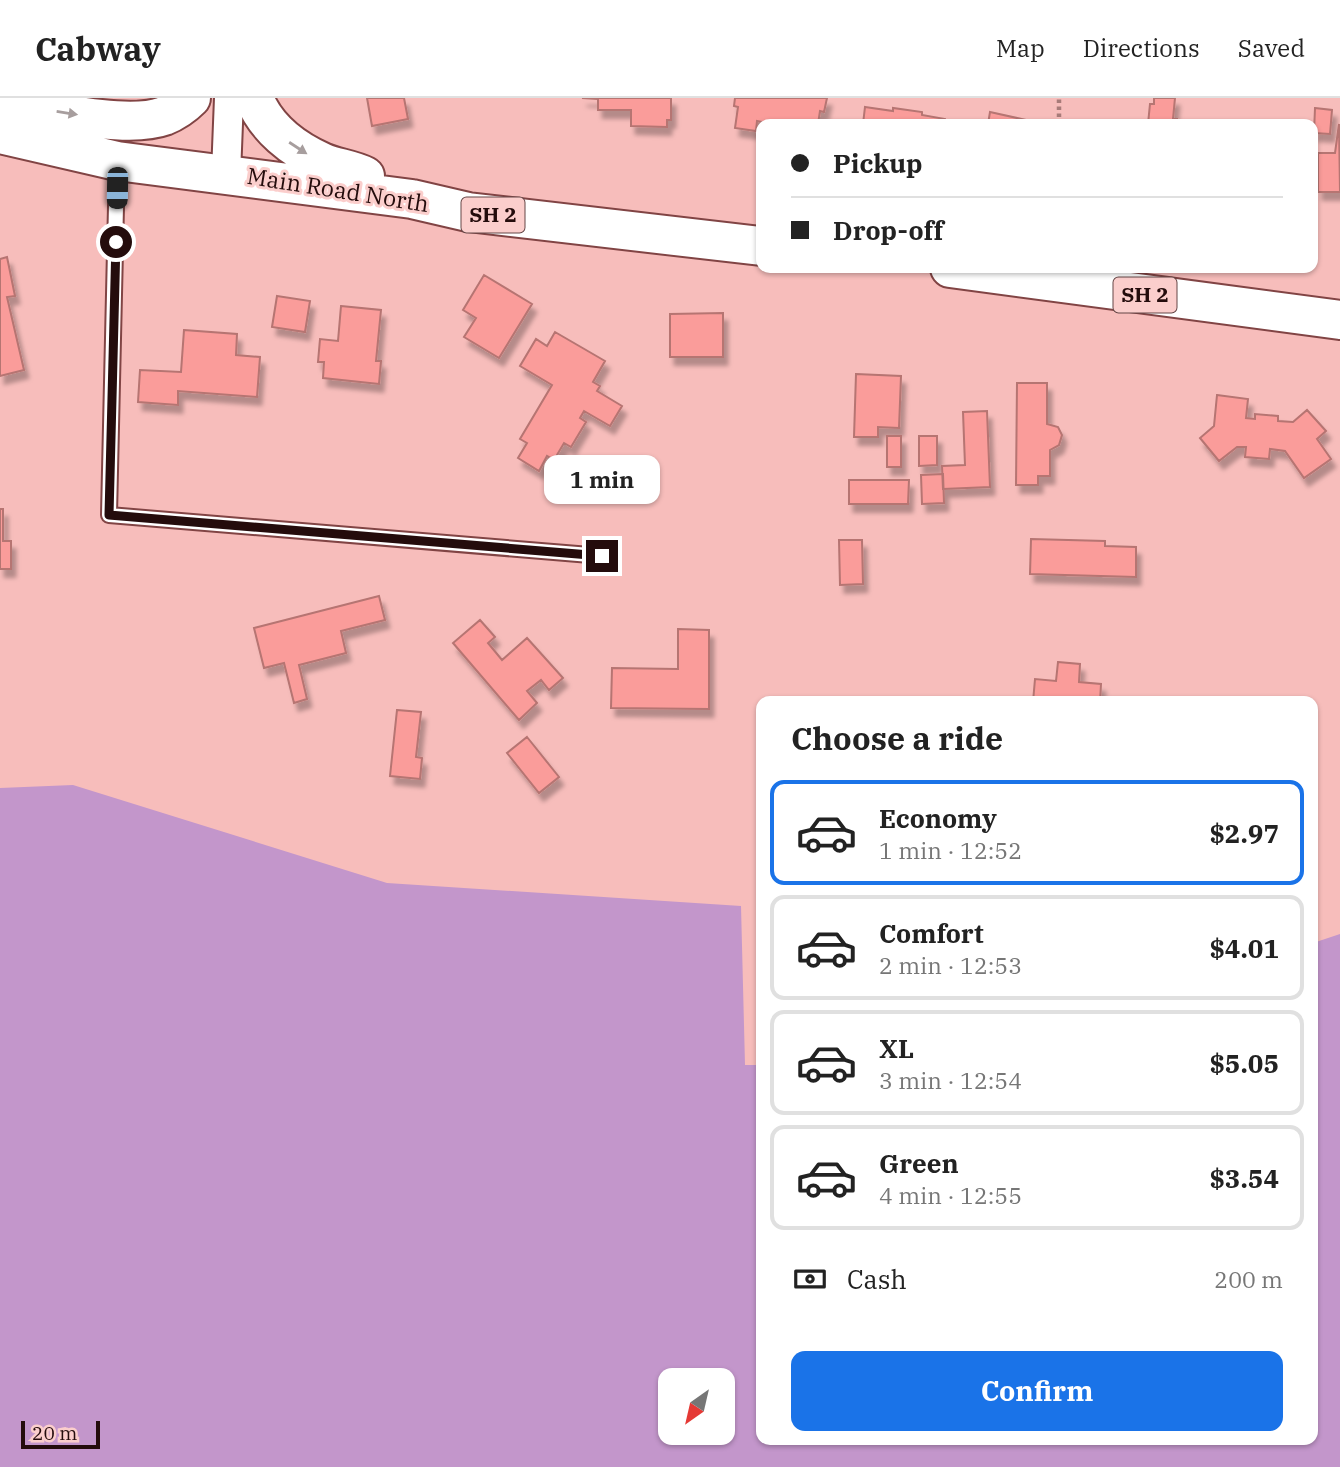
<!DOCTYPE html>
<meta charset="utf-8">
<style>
:root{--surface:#fff;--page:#f2f2f2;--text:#222;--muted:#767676;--line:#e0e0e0;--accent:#1a73e8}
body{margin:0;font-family:"IBM Plex Serif",serif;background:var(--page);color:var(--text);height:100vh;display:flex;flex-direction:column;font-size:26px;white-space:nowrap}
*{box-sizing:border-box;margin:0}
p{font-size:23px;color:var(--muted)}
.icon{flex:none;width:38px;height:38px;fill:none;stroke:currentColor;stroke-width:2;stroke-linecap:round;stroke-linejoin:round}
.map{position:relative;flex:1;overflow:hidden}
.panel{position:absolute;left:756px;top:598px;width:562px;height:749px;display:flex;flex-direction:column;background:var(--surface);border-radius:14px;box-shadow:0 2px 5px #0004}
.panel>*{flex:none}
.top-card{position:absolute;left:756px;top:21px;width:562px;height:154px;border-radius:14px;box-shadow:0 2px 5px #0004;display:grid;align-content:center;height:154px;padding:0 35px;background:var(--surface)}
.needle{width:46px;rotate:214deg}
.controls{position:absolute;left:658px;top:1270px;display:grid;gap:14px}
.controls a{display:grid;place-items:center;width:77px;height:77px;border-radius:14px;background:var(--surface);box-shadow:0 2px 5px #0004;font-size:35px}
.scale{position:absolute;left:21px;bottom:18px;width:79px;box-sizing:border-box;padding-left:7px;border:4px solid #240c0c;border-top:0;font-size:19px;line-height:24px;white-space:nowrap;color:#240c0c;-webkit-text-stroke:5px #fbcecc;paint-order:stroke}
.end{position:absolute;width:32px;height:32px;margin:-16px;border:9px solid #240c0c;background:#fff;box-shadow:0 0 0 4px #fff}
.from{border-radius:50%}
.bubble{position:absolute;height:49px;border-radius:14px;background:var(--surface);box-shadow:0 2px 5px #0004;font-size:23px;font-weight:700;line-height:49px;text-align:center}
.car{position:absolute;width:21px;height:42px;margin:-21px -10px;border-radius:9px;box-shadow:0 0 5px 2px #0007;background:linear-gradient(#222 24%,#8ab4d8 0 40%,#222 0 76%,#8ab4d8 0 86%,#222 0)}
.top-card b{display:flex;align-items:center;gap:24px;height:66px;font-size:26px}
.top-card b+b{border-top:2px solid var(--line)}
.top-card i{width:18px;height:18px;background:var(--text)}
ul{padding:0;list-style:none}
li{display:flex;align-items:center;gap:21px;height:105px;margin:0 14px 10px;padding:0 21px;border:4px solid var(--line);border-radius:14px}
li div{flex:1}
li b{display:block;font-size:26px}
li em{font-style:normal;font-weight:700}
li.active{border-color:var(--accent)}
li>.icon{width:63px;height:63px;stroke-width:1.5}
h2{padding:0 35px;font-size:32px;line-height:84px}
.pay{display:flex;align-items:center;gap:18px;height:77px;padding:0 35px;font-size:26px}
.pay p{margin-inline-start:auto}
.action{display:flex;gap:14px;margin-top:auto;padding:14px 35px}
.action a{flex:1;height:80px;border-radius:14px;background:var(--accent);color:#fff;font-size:28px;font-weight:700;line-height:80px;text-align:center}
header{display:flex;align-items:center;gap:42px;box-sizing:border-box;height:98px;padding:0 35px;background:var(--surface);border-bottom:2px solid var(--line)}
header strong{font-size:33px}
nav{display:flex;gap:38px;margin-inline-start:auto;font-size:24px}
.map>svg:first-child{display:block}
.green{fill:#c396cb;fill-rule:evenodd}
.building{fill:#fa9c9a;stroke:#b67472;stroke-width:2;filter:url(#shadow)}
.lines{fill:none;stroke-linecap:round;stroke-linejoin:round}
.lane-casing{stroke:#814444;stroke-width:18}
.street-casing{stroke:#814444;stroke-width:32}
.highway-casing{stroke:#814444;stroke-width:42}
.path{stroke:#a87b79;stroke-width:4.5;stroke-dasharray:3.5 3.5;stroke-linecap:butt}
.lane{stroke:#fff;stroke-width:14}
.street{stroke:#fff;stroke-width:28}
.highway{stroke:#fff;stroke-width:38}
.oneway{fill:#a79e9e}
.route{stroke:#240c0c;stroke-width:9}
.labels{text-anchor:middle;stroke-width:6;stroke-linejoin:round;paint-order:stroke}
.shield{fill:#fbcecc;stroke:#644646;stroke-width:2}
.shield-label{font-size:21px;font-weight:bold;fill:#240c0c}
.street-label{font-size:23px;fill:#240c0c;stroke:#fbcecc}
</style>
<header>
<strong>Cabway</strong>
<nav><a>Map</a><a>Directions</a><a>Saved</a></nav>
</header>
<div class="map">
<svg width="1340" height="1369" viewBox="0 0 1340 1369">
<defs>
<filter id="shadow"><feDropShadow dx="4.5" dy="8" stdDeviation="2" flood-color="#0004"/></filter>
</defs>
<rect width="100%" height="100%" fill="#f7bdbb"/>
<path class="green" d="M73,687L387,785L741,808L745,967H761V1342H1312L1313,845L1340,836V1369H0V690ZM670,1283H723V1335H670Z"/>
<path class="building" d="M367,0H404L408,21L372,28Z
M582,0H671V22H667V29L631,28V12H598V1Z
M735,0H827L824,14L820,13L818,26H772L757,23L756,33L735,30L738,9L734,8Z
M1154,0H1175L1173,21H1177L1176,26H1148L1150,6H1154Z
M865,9L893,13V10L922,14V17L945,21V26H863Z
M1315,10L1332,12L1330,36L1314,35Z
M990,14L1026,22L1024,26H988Z
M1339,26L1340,94H1318V55H1335Z
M7,159L15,198L7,199L24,272L0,278V161Z
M484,177L532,206L499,260L464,239L476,220L463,212Z
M277,198L310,203L305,234L272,229Z
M341,208L381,212L376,263H381L379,286L323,280L324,264H318L320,241L338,243Z
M723,215V259H670V216Z
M184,232L237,236L236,257L260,259L257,299L178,293V307L138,304L140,272L181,274Z
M555,234L605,263L593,284L600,288L597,293L622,308L610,328L584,313L580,320L586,324L571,349L564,345L554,362L547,358L539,373L518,360L527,345L520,341L552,287L520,268L536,241L547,248Z
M856,276L901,278L899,330L878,329V339H854Z
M1017,285H1047V326L1058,329L1062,337L1059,347L1050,352V378H1038V387H1016Z
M1217,297L1248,301L1246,320L1255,321V316L1278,318V323L1293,324L1307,312L1326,333L1317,341L1331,361L1304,380L1285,353L1270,351L1269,361L1245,359L1246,349H1237L1219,363L1200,340L1214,328Z
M987,313L990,389L943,391L942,368L965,367L963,314Z
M887,338H901V369H887Z
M919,338H937V367L919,368Z
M943,376L944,405L922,406L921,377Z
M849,382H909L908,406H849Z
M0,411H3V443H11V471H0Z
M1031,441L1105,443V448L1136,449V479L1030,476Z
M839,442H862L863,486L840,487Z
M379,498L385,522L341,533L346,555L299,567L307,601L294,605L284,565L264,570L254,530Z
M480,522L495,539L488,545L502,562L527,540L563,580L549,592L541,582L527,593L537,605L519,622L453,545Z
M678,531L709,532V611L611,610L612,570L678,571Z
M1058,564L1080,566L1079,584L1101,586L1100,604H1033L1035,581L1056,583Z
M397,612L421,614L416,659L422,660L420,681L390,678Z
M527,639L559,679L539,695L507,655Z"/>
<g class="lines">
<g class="lane-casing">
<path id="lane" d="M117,64L109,417L602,458"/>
</g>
<g class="street-casing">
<path id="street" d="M226,76L229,0"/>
</g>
<g class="highway-casing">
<path id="highway" d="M254,0C266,30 293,51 322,64C335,70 351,71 365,78
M0,4C42,11 126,32 164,18C174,14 183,8 191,0
M0,36L117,63L412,101L468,114L761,148
M950,170L1340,222"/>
</g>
<path class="path" d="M1059,26V0"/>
<use href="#lane" class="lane"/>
<use href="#street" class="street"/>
<use href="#highway" class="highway"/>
</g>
<defs><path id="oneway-solid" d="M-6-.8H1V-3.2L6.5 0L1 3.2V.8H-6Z" transform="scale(1.75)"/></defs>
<g class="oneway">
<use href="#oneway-solid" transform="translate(67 15) rotate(9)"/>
<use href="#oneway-solid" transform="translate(298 50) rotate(33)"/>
</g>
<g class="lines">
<path class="route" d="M116,144L109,417L602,458"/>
</g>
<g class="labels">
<g class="shield">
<rect x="461.5" y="99.5" width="63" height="35" rx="5"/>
<rect x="1113.5" y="179.5" width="63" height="35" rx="5"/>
</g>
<g class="shield-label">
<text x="493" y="124">SH 2</text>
<text x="1145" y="204">SH 2</text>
</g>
<g class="street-label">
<text transform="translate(338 92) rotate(9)" y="8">Main Road North</text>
</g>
</g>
</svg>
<div class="controls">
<a><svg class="needle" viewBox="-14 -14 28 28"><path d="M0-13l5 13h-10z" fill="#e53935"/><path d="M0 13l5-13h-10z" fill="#767676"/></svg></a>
</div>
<div class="scale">20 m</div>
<i class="end from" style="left:116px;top:144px"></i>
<i class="end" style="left:602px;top:458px"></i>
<div class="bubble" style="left:544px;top:357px;width:116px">1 min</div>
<i class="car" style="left:117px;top:90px;rotate:181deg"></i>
<div class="top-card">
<b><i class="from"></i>Pickup</b>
<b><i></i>Drop-off</b>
</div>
<section class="panel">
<h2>Choose a ride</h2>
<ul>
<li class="active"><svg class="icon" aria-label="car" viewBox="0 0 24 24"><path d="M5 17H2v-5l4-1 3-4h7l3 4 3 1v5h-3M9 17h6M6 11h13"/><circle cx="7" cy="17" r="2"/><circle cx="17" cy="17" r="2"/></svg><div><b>Economy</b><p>1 min · 12:52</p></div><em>$2.97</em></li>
<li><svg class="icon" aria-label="car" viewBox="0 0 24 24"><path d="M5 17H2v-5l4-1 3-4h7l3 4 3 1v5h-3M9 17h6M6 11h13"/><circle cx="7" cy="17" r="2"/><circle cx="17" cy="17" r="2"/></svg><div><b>Comfort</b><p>2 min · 12:53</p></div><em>$4.01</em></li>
<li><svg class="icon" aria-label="car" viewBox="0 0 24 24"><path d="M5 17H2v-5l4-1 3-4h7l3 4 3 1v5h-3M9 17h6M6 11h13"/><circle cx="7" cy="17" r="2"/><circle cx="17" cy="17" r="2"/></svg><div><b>XL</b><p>3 min · 12:54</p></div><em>$5.05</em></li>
<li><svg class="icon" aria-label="car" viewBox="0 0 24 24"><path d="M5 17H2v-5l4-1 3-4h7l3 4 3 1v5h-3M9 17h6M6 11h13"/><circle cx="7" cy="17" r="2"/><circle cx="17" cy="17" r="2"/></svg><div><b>Green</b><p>4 min · 12:55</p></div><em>$3.54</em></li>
</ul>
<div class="pay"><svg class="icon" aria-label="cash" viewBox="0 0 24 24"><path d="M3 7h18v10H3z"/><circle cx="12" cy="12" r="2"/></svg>Cash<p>200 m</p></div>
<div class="action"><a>Confirm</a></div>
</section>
</div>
